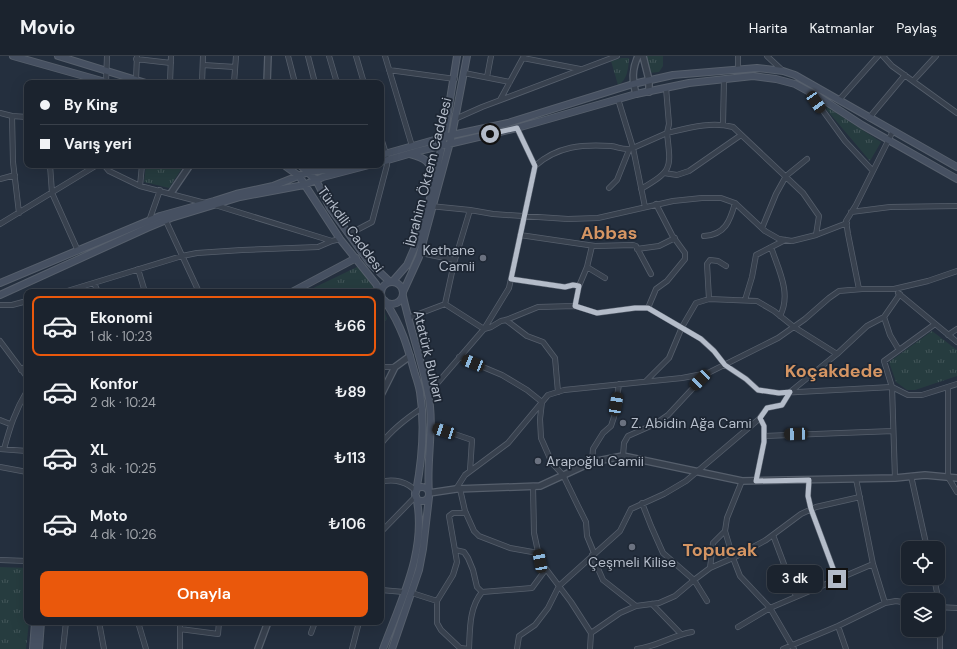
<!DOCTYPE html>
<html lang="tr">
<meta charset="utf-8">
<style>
:root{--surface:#1b232e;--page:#282f3a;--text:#f1f3f6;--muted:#a0a4aa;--line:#39404a;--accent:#ea580c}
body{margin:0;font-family:"DM Sans",sans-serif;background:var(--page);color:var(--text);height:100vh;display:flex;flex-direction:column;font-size:15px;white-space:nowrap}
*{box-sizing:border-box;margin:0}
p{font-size:13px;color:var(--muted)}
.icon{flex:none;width:22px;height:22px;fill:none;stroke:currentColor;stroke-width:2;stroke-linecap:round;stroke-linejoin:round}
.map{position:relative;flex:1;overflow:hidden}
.details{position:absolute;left:24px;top:233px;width:360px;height:336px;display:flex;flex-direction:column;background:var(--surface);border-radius:8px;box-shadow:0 4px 16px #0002,0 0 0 1px var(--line)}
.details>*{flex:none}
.hud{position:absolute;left:24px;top:24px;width:360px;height:88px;border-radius:8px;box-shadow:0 4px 16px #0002,0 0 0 1px var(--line);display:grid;align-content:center;height:88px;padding:0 16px;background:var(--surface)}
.buttons{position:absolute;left:901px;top:485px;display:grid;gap:8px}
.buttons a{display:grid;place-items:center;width:44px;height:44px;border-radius:8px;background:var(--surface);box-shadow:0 4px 16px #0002,0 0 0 1px var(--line);font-size:20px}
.end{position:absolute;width:18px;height:18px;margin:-9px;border:5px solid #b4bcc9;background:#111;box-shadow:0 0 0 2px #111}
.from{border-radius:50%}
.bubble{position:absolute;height:28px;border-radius:8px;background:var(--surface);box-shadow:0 4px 16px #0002,0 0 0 1px var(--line);font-size:13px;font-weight:600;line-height:28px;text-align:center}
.car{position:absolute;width:12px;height:24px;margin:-12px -6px;border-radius:5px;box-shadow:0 0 3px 1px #0007;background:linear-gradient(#222 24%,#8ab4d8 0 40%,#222 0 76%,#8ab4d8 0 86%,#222 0)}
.hud b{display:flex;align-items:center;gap:14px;height:38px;font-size:15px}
.hud b+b{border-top:1px solid var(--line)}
.hud i{width:10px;height:10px;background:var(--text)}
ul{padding:7px 0 0;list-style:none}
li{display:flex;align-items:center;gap:12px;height:60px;margin:0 8px 6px;padding:0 8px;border:2px solid transparent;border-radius:8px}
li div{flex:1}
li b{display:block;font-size:15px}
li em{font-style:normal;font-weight:600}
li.selected{border-color:var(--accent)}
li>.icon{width:36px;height:36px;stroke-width:1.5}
.primary-button{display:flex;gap:8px;margin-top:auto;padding:8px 16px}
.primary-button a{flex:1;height:46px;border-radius:8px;background:var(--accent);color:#fff;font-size:16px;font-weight:600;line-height:46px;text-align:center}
header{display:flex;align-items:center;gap:24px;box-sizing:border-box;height:56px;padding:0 20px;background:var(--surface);border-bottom:1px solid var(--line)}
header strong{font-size:19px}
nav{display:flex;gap:22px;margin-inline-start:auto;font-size:14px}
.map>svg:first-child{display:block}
.park{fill:url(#park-tufts)}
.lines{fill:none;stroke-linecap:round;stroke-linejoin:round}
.minor-casing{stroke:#565f6c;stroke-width:6}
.tertiary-casing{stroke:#565f6c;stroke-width:8}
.secondary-casing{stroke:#565f6c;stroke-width:8}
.minor{stroke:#38414e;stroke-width:4.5}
.tertiary{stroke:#38414e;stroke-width:5.5}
.secondary{stroke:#465061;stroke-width:6}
.route{stroke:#b4bcc9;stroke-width:5}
.worship-dot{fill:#6b7280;stroke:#1d2633;stroke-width:1.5}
.labels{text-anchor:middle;stroke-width:3.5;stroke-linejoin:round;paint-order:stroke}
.street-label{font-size:14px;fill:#b4bcc9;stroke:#1d2633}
.poi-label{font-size:14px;fill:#b4bcc9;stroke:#1d2633;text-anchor:start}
.district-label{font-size:18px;font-weight:bold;fill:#d59563;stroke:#1d2633}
</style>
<header>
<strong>Movio</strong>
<nav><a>Harita</a><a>Katmanlar</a><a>Paylaş</a></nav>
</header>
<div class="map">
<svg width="957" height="593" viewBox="0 0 957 593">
<defs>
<pattern id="park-tufts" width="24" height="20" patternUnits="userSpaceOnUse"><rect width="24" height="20" fill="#263c3f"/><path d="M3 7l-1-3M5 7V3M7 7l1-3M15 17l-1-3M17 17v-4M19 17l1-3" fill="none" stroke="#435659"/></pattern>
</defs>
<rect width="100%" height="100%" fill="#242f3e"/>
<path class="park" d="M647,0H663V10L659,16L649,17L645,9Z
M622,2H629V4C628,14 627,24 618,29L611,5Z
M827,51L881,86L870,105L826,53Z
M146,109H184L169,132L144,126Z
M359,210L376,236H305Z
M381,243L387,263L381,269Z
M932,275L957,294V320L915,334H907L896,326L889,306Z
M0,511L27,512V566H29L26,593H0Z"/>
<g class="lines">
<g class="minor-casing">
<path id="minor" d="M288,0L295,27
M308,0L315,27
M329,0L337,27
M356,0L364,27
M385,0L412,90
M767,0L783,15
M883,0L892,10L957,57
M523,2L580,13
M136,3L171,7
M203,9L235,11
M738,13V0
M389,14L455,23
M464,17L510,26
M487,21L491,0
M136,24L137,0
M913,25L936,0
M106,27L107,0
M170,27L171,0
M202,27L203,0
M234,27L236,0
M810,37L845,85L873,115
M500,44L524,0
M839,44L878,0
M0,57L12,60L27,61
M12,60L13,106L19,157
M869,62L905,19
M455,63L482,51L617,0
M723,68L724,23
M50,109L52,137L78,195
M104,109L109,115L140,130L205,147
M317,109L319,115
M535,110C557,90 583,88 611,90C619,91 625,95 633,92L618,43
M664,117L677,119L689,115L741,79
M0,123L15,119
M140,130L142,109
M609,132L617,124L629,94
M641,133C673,114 671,113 667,77C688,72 711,65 733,71L803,137L819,160L816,179
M215,149L332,185L340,183
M430,150L470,154L493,158L568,163L598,162L673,145L702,142H721L735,147L765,175L779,183L792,185L816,179L847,167
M645,151L633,92L667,77L669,68L666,32
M851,156L890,151L957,150
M149,165L160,134
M166,165L199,236
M0,168L97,109
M762,172L776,138L786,120L807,103
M349,178L372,166L387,109L386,98L381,82
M520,179L595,190L633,189L636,190L651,218
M704,180C725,179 730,165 735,147
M771,191C778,213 792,237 780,260
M637,193L659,190L675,182
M421,197L455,204
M587,211L605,222
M138,213L145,236
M511,223L565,231L573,229L579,230
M94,227L98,236
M859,233L848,178L846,165L856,149L893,75
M64,236L182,200L197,197L242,194L318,191L332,185
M898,237L957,286
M709,243L707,208L710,204L718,205L726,210
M745,244L752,221L756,199L785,184
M445,248L484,273L491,271L501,265L506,264L538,251L575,250L597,257L635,252H648L701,283L714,295L725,309L746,323L758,334L779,337L892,331L908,339H922L957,328
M445,248L454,207L470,154
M0,249H12L27,245
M575,250L579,230L587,211L592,190
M648,252L656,233L667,225L685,203V197L672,179L656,148
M884,261L890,279L899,294
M408,262L445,248
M506,264L527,280L543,286L555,302L558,336
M948,279L957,273
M0,285L27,321
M459,301L502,319L527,334L542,346L540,363L541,382L552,407L563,419L578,450L586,466L587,480L594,497
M381,311H395
M21,314L27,309
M646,325L669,302L682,271L696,247L709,243L757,245L774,255L794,271L837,298
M948,331V421L957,436
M428,338L484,273L509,232L535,110L517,72
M0,364L10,368
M431,370L472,384L470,415
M764,380L893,375
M381,388C392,373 407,362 422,352
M0,393L27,395
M4,393C10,371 15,355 27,335
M623,400L624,387L628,380L655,368L668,359L707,317
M592,406L593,393L603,377L611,370L614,361L619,328
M0,411L27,416
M911,420L927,492
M895,422L892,331L884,305L935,268
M856,423L873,508L885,547
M809,424L808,440L811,453L837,523
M742,425L727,462L725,475L733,502L740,520L770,552L794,593
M756,425L764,386V370L760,362
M381,426C393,422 409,426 416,436
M533,430L534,477L540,505L571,546L591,577L590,593
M456,433L465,419L508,387L548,339L564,334L682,322L708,317L778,282L805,263L829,242L839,235L862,233H894L928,225L957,215
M460,433L465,455L474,475L479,480L510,492L538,497
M642,447L651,470L663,497L694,524L707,545
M381,476L416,440
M773,479L796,540
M455,494L464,496L468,502L473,514L477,531L482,536L532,532L546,513
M592,499L603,524L636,550
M0,504L27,505
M710,512L713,487L725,475
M934,522L940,551V593
M381,534L404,536
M412,537L437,545L453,519L457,506L449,460L453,457H466
M437,545V567L441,574L460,592L469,593C470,573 469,552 482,536
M652,548L681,578
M938,551L957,552
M99,566L104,593
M138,566L146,593
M838,570L846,593
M738,571L770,552L873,508
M180,573L218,578L219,566
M311,577L315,566
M591,577L620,557L636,550L659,547L675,540L694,524L710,512L733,502L766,484L801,458L816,451L860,441
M63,593L66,566
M180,593V566
M352,593L359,566
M517,593L519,580L535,569L548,552L559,530L620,475L631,453L664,438L686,425L759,363L767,352L782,349L790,336L837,298L867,270L884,261L900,238
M637,593C656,591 673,579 692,576
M783,593L838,570L885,547L896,545L908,547"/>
</g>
<g class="tertiary-casing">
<path id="tertiary" d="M643,0L649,24V36
M267,27L268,0
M636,38C632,24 632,13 638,0
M171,137L190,109
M381,339L395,311L410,300
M429,437L456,433L540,430L592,406L623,400L742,425L895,422L925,419L957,422
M258,593L268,566"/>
</g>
<g class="secondary-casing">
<path id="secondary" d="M13,0L109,27
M58,0L146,27
M410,98C426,102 430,106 434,121
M381,99L452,79L508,67L633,28L673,19L757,12L783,15L795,19L957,111
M381,106L419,95L517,72L636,38L689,27L753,20L776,23L795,28L819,41L862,69L957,123
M284,109L299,120L340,183L376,228L380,236
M300,109L316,124L330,152L369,206L390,226
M393,225L407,209L417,186L428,151L444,81L457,0
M381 237a11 11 0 1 1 22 0a11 11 0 1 1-22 0Z
M0,227L160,160L214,145L236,138L273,130L308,116L332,113L346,109
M292,236L356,202
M403,236L419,201L452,79L467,0
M0,239L147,172L171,162L240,141L304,129L323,121L369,109
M403,240C410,273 422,304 428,337C435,370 426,404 429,437
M385,245C402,271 407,289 415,318C417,324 419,330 420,336C425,368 422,404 416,436
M415 438a7 7 0 1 1 14 0a7 7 0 1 1-14 0Z
M33,593L35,566
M39,593L41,566
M383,593C401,544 428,493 416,440
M392,593L419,514L423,493L429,441"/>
</g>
<use href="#minor" class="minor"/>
<use href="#tertiary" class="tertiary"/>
<use href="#secondary" class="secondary"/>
</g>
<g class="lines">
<path class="route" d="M490,78L517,72L535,110L511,223L565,231L573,229L579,230L575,250L597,257L635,252H648L701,283L714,295L725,309L746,323L758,334L779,337L790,336L782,349L767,352L760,362L764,370V386L756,425L809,424L808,440L811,453L837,523"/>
</g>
<g class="worship-dot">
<circle cx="483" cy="202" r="4"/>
<circle cx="623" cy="367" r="4"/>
<circle cx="538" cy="405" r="4"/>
<circle cx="632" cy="491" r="4"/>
</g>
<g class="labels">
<g class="street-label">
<text transform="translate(428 116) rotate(-76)" y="5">İbrahim Öktem Caddesi</text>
<text transform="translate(351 173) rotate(54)" y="5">Türkdili Caddesi</text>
<text transform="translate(429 300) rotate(77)" y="5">Atatürk Bulvarı</text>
</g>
<g class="poi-label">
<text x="475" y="199" text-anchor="end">Kethane<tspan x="475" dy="16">Camii</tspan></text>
<text x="631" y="372">Z. Abidin Ağa Cami</text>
<text x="546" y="410">Arapoğlu Camii</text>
<text x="632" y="511" text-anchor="middle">Çeşmeli Kilise</text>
</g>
<g class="district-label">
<text x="609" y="183">Abbas</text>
<text x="834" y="321">Koçakdede</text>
<text x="720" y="500">Topucak</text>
</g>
</g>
</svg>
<div class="buttons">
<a><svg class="icon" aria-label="locate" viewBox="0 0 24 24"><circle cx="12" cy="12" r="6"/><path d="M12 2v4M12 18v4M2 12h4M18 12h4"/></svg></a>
<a><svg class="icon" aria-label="layers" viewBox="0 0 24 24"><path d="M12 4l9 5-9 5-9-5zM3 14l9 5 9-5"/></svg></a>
</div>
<i class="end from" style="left:490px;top:78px"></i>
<i class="end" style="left:837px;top:523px"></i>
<div class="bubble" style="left:767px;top:509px;width:56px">3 dk</div>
<i class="car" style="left:816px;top:46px;rotate:145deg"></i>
<i class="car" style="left:473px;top:307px;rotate:292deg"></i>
<i class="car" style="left:700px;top:324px;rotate:225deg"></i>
<i class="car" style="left:616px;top:348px;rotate:9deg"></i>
<i class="car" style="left:444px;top:375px;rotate:288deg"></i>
<i class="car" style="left:796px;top:378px;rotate:268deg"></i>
<i class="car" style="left:540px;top:505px;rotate:349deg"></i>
<div class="hud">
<b><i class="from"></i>By King</b>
<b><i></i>Varış yeri</b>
</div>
<section class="details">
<ul>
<li class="selected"><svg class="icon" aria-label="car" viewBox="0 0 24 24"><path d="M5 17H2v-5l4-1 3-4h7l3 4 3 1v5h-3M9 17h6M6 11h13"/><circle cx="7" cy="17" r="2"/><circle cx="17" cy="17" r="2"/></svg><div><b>Ekonomi</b><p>1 dk · 10:23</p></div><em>₺66</em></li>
<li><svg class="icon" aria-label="car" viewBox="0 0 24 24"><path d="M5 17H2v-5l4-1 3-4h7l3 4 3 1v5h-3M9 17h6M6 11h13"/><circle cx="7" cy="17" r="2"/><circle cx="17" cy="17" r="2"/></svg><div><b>Konfor</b><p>2 dk · 10:24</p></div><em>₺89</em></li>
<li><svg class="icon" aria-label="car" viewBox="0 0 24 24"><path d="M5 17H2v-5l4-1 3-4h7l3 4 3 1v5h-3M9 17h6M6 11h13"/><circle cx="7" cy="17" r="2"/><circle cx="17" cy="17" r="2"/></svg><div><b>XL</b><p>3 dk · 10:25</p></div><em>₺113</em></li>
<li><svg class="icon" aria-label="car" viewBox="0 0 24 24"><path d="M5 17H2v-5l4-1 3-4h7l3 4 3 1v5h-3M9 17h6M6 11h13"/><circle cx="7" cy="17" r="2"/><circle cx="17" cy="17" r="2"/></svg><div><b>Moto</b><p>4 dk · 10:26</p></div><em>₺106</em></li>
</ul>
<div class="primary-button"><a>Onayla</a></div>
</section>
</div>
